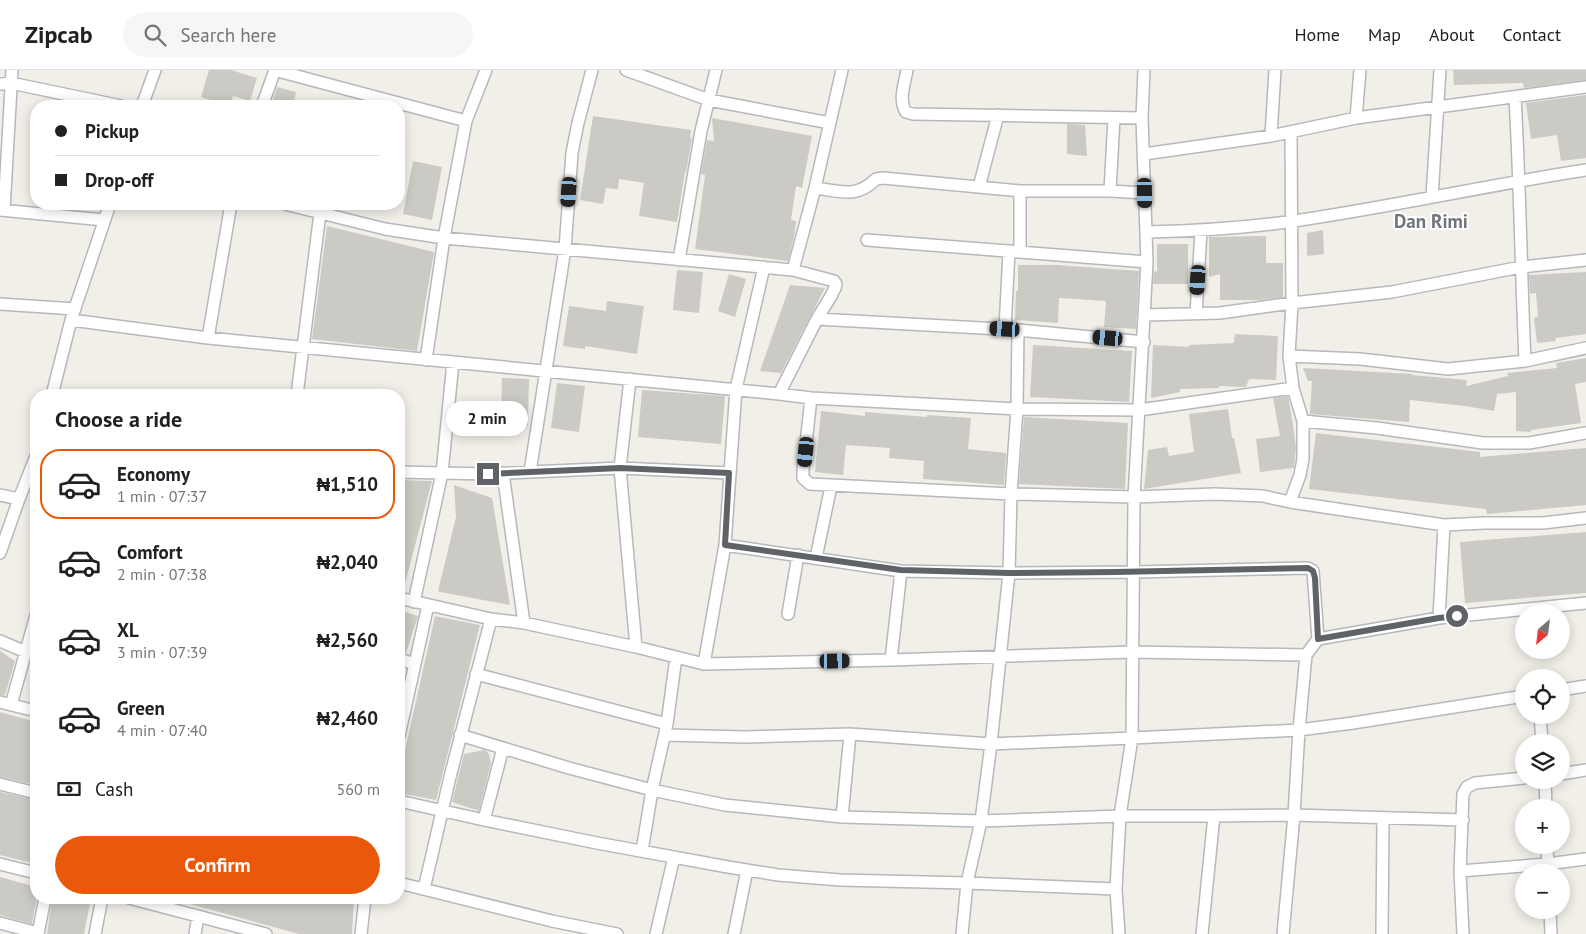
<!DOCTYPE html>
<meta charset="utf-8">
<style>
:root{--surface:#fff;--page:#f6f6f6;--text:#202124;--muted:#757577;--line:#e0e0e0;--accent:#ea580c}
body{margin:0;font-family:"PT Sans",sans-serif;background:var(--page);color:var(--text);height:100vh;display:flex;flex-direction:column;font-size:19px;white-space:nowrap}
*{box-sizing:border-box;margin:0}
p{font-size:16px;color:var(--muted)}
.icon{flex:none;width:28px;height:28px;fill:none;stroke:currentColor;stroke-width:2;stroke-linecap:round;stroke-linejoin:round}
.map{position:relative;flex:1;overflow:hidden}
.side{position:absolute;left:30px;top:319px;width:375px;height:515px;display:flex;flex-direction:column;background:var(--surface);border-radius:20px;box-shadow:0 2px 12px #0003}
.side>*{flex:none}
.top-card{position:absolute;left:30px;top:30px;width:375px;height:110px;border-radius:20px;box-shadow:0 2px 12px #0003;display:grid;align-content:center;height:110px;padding:0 25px;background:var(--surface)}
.needle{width:32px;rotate:208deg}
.fabs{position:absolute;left:1515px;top:534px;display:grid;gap:10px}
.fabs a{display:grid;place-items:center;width:55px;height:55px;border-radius:50%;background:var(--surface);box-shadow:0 2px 12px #0003;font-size:25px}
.end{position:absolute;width:22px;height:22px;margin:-11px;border:6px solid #5f6368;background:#fff;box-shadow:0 0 0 2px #fff}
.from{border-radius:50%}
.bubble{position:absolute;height:35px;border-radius:18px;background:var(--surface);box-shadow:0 2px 12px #0003;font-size:16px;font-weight:700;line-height:35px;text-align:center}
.car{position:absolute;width:15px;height:30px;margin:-15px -8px;border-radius:6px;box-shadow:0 0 4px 1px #0007;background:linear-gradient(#222 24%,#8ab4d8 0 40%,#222 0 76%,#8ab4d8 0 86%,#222 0)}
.top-card b{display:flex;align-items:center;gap:18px;height:48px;font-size:19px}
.top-card b+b{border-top:1px solid var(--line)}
.top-card i{width:12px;height:12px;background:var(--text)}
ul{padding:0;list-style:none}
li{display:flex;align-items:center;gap:15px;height:70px;margin:0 10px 8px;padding:0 15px;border:2px solid transparent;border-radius:20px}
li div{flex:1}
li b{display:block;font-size:19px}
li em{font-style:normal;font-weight:700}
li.selected{border-color:var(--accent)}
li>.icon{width:45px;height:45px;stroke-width:1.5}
h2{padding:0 25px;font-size:22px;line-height:60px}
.pay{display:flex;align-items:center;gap:12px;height:55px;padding:0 25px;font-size:19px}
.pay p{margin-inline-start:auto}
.button{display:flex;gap:10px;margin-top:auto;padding:10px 25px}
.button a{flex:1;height:58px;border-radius:30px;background:var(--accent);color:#fff;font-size:20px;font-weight:700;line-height:58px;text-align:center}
header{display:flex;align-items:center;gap:30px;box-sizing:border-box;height:70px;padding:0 25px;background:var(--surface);border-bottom:1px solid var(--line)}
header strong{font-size:24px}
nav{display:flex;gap:28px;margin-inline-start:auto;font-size:18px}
.search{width:350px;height:45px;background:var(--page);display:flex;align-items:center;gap:12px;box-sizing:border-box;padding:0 18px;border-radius:28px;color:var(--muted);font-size:19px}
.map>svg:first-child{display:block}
.building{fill:#cccac5}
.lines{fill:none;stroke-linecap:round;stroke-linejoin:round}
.minor-casing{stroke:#b5b8bc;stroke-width:14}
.minor{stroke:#fff;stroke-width:11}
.route{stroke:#5f6368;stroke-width:6}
.labels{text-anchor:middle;stroke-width:4;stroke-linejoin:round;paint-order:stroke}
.district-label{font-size:19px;font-weight:bold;fill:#70757a;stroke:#fff}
</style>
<header>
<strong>Zipcab</strong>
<div class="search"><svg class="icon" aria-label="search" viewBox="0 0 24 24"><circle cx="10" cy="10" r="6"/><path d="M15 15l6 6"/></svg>Search here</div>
<nav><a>Home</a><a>Map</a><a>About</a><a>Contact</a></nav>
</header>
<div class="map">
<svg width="1586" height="864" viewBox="0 0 1586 864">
<rect width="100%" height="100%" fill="#f1efe8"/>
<path class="building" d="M209,0H231L257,8L250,31L233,26L230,36L201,27Z
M1453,0H1586V10L1524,18L1523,13L1454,15Z
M277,17L296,22L293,36H271Z
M1586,25V88L1561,91L1557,65L1531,69L1526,33Z
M593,46L691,60L690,68H692L686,102H685L677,152L639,146L644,113L619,109L618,119L606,118L603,134L580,130Z
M712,48L812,66L802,118L796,116L791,150L796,151L794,167L788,191L695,179L705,105L701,104L707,70L714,71Z
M1067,54L1085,55L1087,86L1067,84Z
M413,91L442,97L432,150L403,144Z
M327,156L434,182L417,281L312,269Z
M1323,160L1324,184L1307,186V163Z
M1266,166V193H1283V227L1261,230H1220V204L1209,207V167Z
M1157,174H1188V214H1153L1154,201L1157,202Z
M1018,195H1057L1139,201L1136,259L1104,257L1106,231L1059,228L1058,253L1015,250L1016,221H1018Z
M677,200L703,202L699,243L673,240Z
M1586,202V264L1555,268L1556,271L1537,273L1534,248L1538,247L1536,223L1530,224L1529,205Z
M729,204L746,209L735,247L718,241Z
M790,215L825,218L781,303L760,301Z
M607,231L644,236L637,284L585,276V279L563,276L569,236L606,241Z
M1235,264L1278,266L1276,310L1249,309L1246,317L1219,316V318L1180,319V322L1151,328L1153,275L1189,277V275L1234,273Z
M1033,275L1132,281L1129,332L1030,327Z
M1586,288V312L1575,314L1581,353L1531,360V362L1516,361V322L1497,324L1494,341L1465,336L1410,330L1409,352L1310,344L1312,311H1308L1303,298L1412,304V305L1467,310L1466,316L1508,306L1507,303L1557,298L1556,293Z
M502,308L529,309L528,356L501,355Z
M557,313L585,316L579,362L551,358Z
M642,320L725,326L721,374L638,367Z
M1288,326L1293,355L1296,378L1294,398L1260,402L1256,369L1280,366L1273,328Z
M1228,339L1232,368H1234L1241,403L1144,419L1148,380L1167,377L1169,386L1194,382L1189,344Z
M821,341L865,346V342L927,347V345L971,348L968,379L1006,383L1004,415L923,409L924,391L889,388L890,378L846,375L843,405L815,402Z
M1024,347L1128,353L1125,419L1019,414Z
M1316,363L1480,382V387L1586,378V435L1487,444L1486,439L1309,419Z
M399,410L432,411L403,521H399Z
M454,415L492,428L510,535L440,522L438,521L456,447Z
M1586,462V523L1465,533L1460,472Z
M399,540L418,546L406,583L399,582Z
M435,546L480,555L436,730L399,723V707Z
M0,581L15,591L5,625H0Z
M0,642L36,652V715L0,707Z
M485,680L489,684L491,693L479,741L452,732L464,684Z
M0,722L36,730V794L0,785Z
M0,807L36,817V828H37L32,854L0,845Z
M52,828H91L84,864H47Z
M179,828H354L352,864H299L179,831Z"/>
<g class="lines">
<g class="minor-casing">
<path id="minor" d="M274,0L466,51
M626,0L709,30L830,53
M907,0C905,13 898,30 906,42L913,44L1142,48
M0,14L11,13L121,36
M1515,27C1520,115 1521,203 1525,291
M142,36L155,0
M262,36L275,0
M1356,48L1360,0
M1271,66L1275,0
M1144,84L1271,66L1356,48L1586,17
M979,117L998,45
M815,118C840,121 856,129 876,109L883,108L1020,121H1110L1145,123
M1110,121L1114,48
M1432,127L1440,0
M285,134L385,159L444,168L793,200L834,211L836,214L835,218L831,226L817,249L779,324
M0,140L104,150
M4,140L12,0
M1146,162C1195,161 1245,158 1294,151C1391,137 1488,115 1586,100
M867,170L1147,192
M1020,182V121
M679,190L701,61L716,0
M793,200L815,118L842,0
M0,234L75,239
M1196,244L1201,161
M1145,245L1220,243L1292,233L1392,222L1521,197L1586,190
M817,249L1018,260L1144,272
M71,250L208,268L779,324L811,328L1017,339L1139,340L1293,318
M1005,259L1009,181
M208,268L231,134
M1289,286L1360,289L1448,299L1525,291L1586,278
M426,290L444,168L466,51L486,0
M630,309L620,398L636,577
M52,325L71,250L110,134
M297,325L320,143
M811,328L803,400V408L810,414L1011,424L1134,427L1215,424L1263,426L1290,432L1444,455L1484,453H1543L1586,448
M1303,351L1377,358L1483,373H1529L1586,363
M399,402L488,404L620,398L729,403
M530,402L565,179L572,83L578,53L592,0
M503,403L524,553
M0,425L19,429
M1290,432L1300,405L1303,389V351L1293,318L1289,286L1292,233L1291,62
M725,475L901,501L1009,503L1134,502L1308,498L1313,501L1318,569L1306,585L1299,660L1294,745L1283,864
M0,483L19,429L36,386
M816,488L831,416
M399,528L491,549L524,553L636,577L704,594L891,590L1133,582L1306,585
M414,532L442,403L453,292
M788,544L798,485
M1439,548L1444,455
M1318,569L1439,548L1586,533
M0,571L26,582
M399,589L415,594
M891,590L901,501
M704,594L725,475L736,319L764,197
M476,604L667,654
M1561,620L1586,616
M0,632L36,641
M11,635L36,545
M1540,645L1542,672
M460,665L569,698L652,720L725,735L842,747L981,751L1120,746H1214L1294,745L1463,750
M665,665L745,667L850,664L991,674L1132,668L1299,660L1353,653L1524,626
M399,666L428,535
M1561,704L1586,700
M1545,710L1546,738
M0,714L36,723
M399,731L484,750L597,773L728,797L778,805L840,810L967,813L1116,819
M842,747L850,664
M484,750L503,678
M1547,775L1548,802
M642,781L652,720L667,654L676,587
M0,794L36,803
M1460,801L1547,794L1586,789
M399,813L552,851L617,864
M424,819L450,707L491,549
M129,828L266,864
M1550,840L1551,864
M0,853L38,863
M38,864L45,828
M95,864L102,828
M195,864L198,846
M361,864L365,828
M656,864L674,787
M734,864L747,800
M962,864L967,813L981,751L991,674L1009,503L1011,424L1017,339L1018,260
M1119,864L1116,819L1120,746L1132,668L1134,427L1147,192L1142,48L1144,0
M1202,864L1214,746
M1382,864L1383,749
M1463,864L1460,801L1463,724L1467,717L1475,713L1524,708"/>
</g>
<use href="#minor" class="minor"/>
</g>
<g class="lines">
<path class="route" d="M488,404L620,398L729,403L725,475L901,500L1009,503L1116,502L1308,498L1313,501L1315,508L1318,569L1439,548L1457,546"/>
</g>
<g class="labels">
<g class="district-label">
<text x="1431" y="158">Dan Rimi</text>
</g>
</g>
</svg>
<div class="fabs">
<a><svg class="needle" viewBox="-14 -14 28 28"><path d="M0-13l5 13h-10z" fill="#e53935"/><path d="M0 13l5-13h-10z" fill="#757577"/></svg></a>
<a><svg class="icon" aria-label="locate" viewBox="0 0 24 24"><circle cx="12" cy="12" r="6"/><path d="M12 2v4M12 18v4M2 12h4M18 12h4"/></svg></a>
<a><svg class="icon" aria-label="layers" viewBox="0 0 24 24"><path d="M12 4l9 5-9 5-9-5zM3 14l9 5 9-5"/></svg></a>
<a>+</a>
<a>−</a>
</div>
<i class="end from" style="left:1457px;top:546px"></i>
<i class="end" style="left:488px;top:404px"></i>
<div class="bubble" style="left:446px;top:331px;width:82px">2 min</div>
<i class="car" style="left:569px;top:122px;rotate:184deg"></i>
<i class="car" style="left:1145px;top:123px;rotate:179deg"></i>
<i class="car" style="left:1198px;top:210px;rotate:184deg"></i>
<i class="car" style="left:1005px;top:259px;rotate:273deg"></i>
<i class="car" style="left:1108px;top:268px;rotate:275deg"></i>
<i class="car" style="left:806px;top:382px;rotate:186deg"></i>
<i class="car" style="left:835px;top:591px;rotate:89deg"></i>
<div class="top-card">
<b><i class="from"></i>Pickup</b>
<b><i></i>Drop-off</b>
</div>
<section class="side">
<h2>Choose a ride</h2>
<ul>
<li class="selected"><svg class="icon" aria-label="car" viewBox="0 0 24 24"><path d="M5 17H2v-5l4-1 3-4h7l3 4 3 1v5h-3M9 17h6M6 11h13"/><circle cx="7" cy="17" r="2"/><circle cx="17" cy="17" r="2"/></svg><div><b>Economy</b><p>1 min · 07:37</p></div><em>₦1,510</em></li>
<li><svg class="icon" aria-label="car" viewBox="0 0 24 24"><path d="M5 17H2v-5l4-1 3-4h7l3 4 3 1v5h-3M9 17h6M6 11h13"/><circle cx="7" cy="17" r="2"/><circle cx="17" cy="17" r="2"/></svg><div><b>Comfort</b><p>2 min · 07:38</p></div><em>₦2,040</em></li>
<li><svg class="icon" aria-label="car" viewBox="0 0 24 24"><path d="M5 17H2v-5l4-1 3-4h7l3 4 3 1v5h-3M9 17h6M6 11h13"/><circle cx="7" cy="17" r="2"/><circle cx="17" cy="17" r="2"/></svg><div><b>XL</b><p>3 min · 07:39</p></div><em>₦2,560</em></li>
<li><svg class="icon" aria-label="car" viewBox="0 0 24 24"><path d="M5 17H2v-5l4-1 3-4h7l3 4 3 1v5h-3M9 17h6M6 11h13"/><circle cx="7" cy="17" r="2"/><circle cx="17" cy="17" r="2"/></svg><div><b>Green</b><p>4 min · 07:40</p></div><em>₦2,460</em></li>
</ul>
<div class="pay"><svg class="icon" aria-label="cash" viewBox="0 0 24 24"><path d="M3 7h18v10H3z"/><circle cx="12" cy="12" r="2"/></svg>Cash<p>560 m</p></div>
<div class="button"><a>Confirm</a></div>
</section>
</div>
